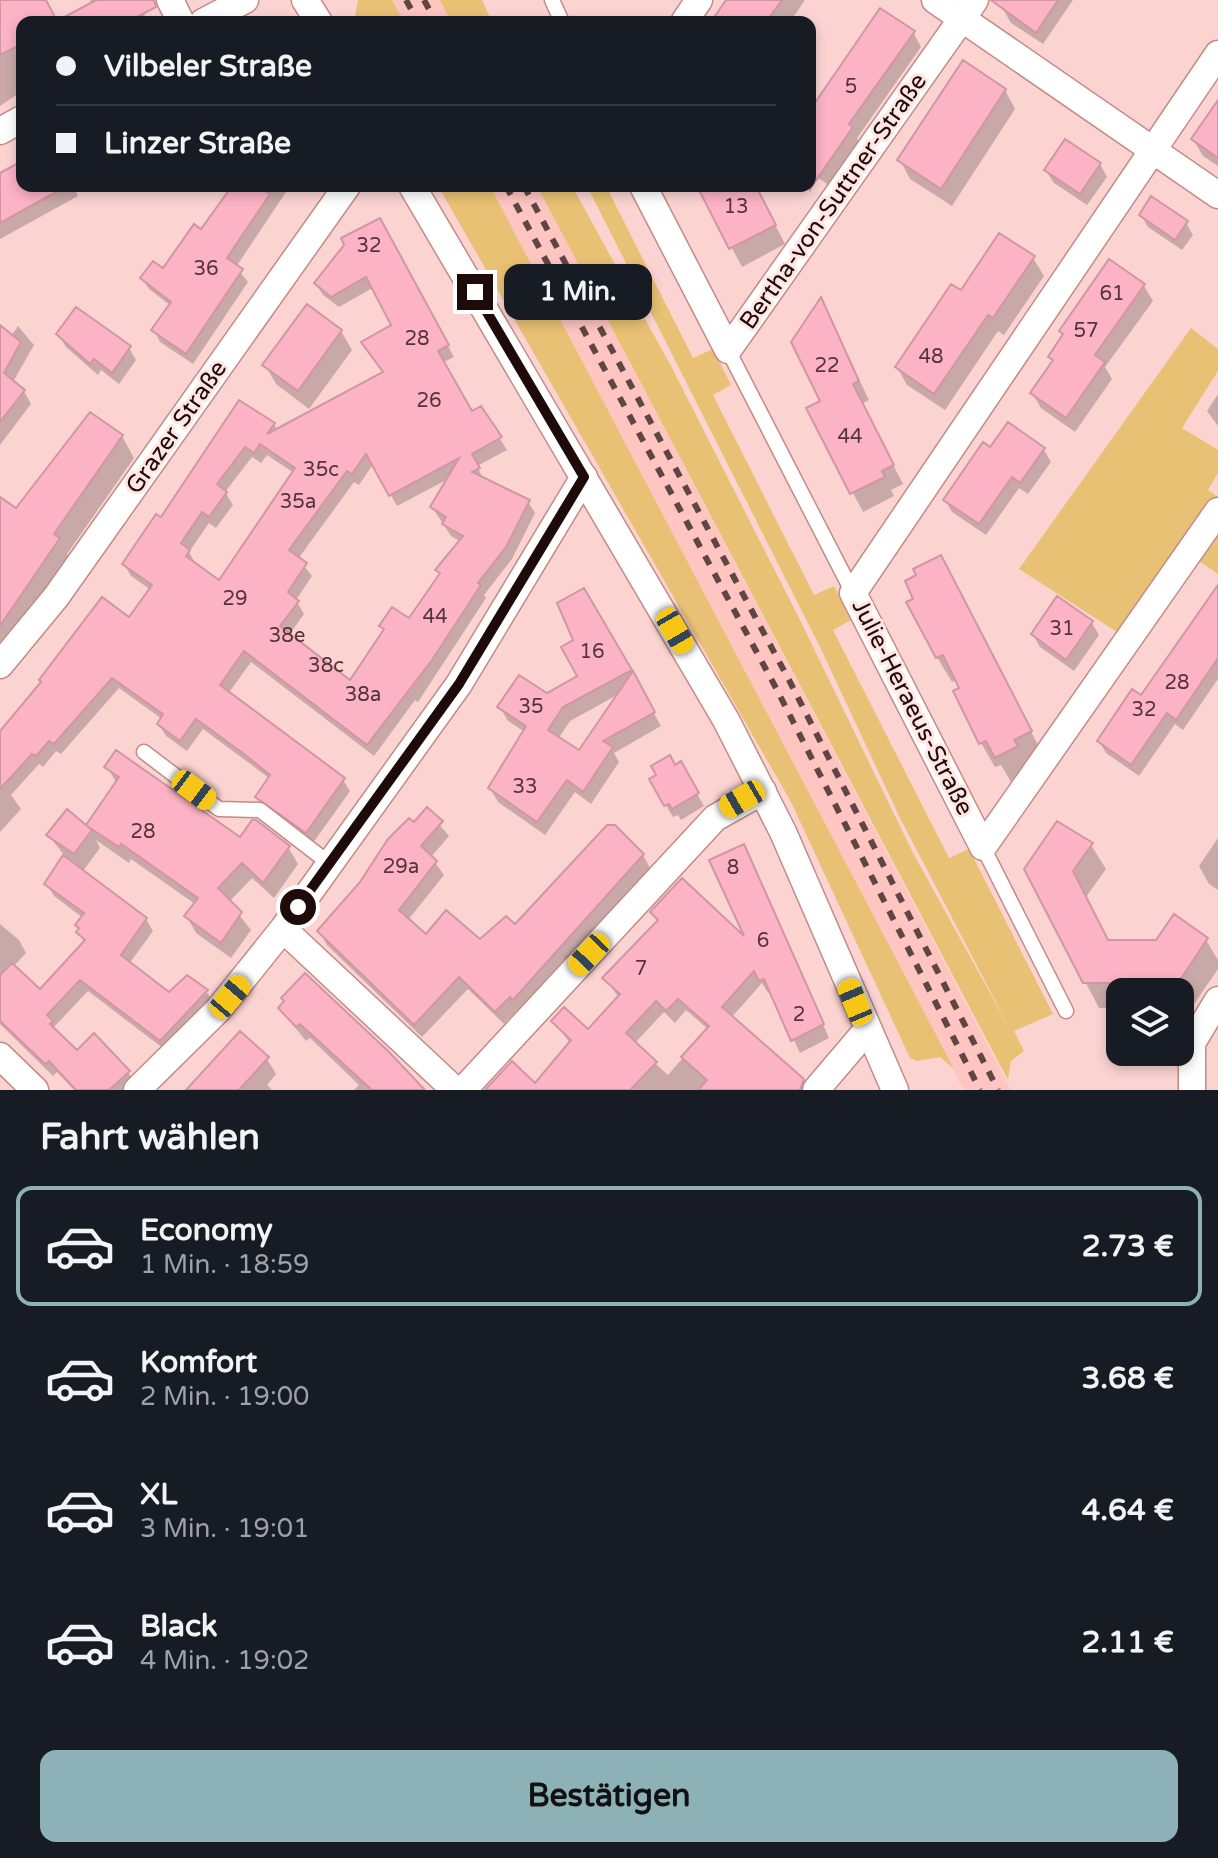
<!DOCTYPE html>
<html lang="de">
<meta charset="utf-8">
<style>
:root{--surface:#171b24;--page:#20242c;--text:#f1f3f6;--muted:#9ea1a6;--line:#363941;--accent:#8cb1b6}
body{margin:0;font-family:"Varela Round",sans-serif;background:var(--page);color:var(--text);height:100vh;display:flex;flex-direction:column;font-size:30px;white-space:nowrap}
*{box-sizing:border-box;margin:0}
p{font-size:26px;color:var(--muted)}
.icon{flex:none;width:44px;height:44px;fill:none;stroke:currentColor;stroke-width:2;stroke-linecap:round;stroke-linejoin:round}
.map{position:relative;height:1090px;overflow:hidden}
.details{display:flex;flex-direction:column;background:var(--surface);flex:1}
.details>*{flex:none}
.banner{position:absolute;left:16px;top:16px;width:800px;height:176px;border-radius:16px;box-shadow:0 4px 12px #0003;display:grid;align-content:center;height:176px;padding:0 40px;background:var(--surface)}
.tools{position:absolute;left:1106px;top:978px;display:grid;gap:16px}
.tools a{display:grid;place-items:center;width:88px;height:88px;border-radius:16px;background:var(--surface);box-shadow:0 4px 12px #0003;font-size:40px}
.end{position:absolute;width:36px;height:36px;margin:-18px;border:10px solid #1e0a09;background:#fff;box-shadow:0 0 0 4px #fff}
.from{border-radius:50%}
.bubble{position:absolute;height:56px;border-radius:16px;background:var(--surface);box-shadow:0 4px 12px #0003;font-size:26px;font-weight:700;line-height:56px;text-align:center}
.car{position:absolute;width:24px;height:48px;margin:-24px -12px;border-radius:10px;box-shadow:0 0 6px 2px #0007;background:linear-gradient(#f5c518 24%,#345 0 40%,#f5c518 0 76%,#345 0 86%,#f5c518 0)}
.banner b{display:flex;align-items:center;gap:28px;height:76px;font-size:30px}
.banner b+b{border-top:2px solid var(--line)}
.banner i{width:20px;height:20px;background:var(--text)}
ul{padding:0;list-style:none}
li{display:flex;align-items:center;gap:24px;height:120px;margin:0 16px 12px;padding:0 24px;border:4px solid transparent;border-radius:16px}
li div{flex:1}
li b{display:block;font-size:30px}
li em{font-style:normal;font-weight:700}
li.current{border-color:var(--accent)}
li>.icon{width:72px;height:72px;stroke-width:1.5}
h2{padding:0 40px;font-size:36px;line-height:96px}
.cta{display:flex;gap:16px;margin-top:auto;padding:16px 40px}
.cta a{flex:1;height:92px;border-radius:16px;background:var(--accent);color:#111;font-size:32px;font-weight:700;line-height:92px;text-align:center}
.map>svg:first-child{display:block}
.built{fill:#fec5c1}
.grass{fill:#e9c174}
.shadow{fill:#0003;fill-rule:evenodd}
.building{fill:#fbb3c5;stroke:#d096a4;stroke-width:2;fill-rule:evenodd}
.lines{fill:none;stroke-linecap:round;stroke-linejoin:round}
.lane-casing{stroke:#c48a86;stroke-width:17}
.street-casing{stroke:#c48a86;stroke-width:29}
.lane{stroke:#fff;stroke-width:14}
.street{stroke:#fff;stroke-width:26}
.rail{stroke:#5f4644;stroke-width:6;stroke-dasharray:10 10;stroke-linecap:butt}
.route{stroke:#1e0a09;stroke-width:10}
.labels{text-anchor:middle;stroke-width:6;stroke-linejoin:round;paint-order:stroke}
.number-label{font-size:20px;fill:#553438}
.street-label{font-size:24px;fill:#1e0a09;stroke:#ffe5e3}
</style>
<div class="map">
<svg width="1218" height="1090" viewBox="0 0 1218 1090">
<rect width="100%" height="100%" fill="#fbd4d2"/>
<path class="built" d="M392,0H440L451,22H404Z
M490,186H537L1011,1090H964Z"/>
<path class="grass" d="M358,0H392L404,22H354Z
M440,0H482L492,22H451Z
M438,186H490L954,1069L940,1057L917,1061L910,1058L791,802Z
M537,186H572L671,366L801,622L912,851L1011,1031L900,818L819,645L587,186H606L693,358L713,349L731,385L713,395L814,595L834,586L851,620L833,630L949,858L969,849L1053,1014L1014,1031L1024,1051L1011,1061L1008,1080Z
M1191,328L1218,349V371L1182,428L1218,450V473L1208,490L1218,497V574L1182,549L1120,634L1019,569Z"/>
<path class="shadow" d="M9,0H44L56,22H22V91L0,106V5Z
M90,0H137L148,22H101Z
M729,0H805L790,22H713Z
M1011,0H1073L1043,44L1011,23L1004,11Z
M913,32L921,47L857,138L860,143L830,186L810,172V103L817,104Z
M1005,90L1015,109L952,206L910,179L900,160Z
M1218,103V166L1203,156L1193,139Z
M22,163V186H74L78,196L0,239V176Z
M1100,164L1107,177L1087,205L1054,183L1046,171Z
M229,186H290L236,267L248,282L193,364L160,342L154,330L171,306L149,289L142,278L164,270L202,232L232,190Z
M699,186H755L785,244L742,267Z
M1141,215L1186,223L1193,235L1182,250L1148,227Z
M379,220L454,357L442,363L471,414L481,409L507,450L477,466L484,480L528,502L535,513L512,559L484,595L486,598L418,702L415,700L374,756L251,662L228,694L343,780L350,791L313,843L264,809L257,797L270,779L253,766L203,729L187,751L166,736L159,724L162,719L119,688L61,754L56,751L43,767L39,764L11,795L21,809L0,832V730L26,704L130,620L151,590L131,576L124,564L161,520L240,403L274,424L278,431L385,374L394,326L374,287L339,307L323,295L316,284ZM267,455L294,473L220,583L195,563L189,552L209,523L216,528L233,505L225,492L252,457L261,463ZM373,464L397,506L450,478L432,507L451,536L461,542L438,570L441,575L410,621L381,626L385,632L351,683L289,635L304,614L296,600L312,576L298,559L354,482L359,485Z
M1033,258L1044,276L1004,335L998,331L945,410L907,385L897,367L961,293Z
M1110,261L1144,286L1153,301L1105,367L1112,379L1075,432L1041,408L1032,393L1054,362L1050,357Z
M821,301L869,400L862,404L903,484L891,490L894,496L863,512L809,409L823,402Z
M18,326L34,345L13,382L24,391L31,404L0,445V328L11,336Z
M341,331L352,350L309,409L276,384L265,365Z
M58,334L129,348L136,360L119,384L101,370L98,375L66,347Z
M1218,394V426L1207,411Z
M122,436L134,458L67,554L71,561L0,665V499L17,511Z
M991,449L1044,450L1051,462L1028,494L1019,488L986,535L952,512L945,500Z
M955,582L1044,757L1030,772L1011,782L1001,765L995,767L981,743L957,679L952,682L937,657Z
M1218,589V679L1183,730L1175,724L1139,776L1106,753L1099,741L1142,698Z
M1092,623L1099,635L1074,671L1040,647L1033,635Z
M630,671L661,726L614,753L619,762L591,804L575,792L545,835L498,802L490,788L525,732L508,721L500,707ZM619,694L579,753L558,739L570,721Z
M680,764L704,806L681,820L678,815L673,817L651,780Z
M107,767L241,840L288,847L298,864L274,898L252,878L229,902L251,930L231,958L196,933L187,917L195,904L131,859L129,863L96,840L100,848L83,871L146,919L153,931L129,964L169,995L206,991L214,1004L168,1052L88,991L54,1027L77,1053L128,1072L135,1084L129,1090H74L57,1072L53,1076L0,1024V924L19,940L26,953L13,967L40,992L85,944L78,932L83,918L54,896L47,884L65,856L48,835L86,828L117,784Z
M427,810L449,836L431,857L444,875L408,920L426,936L480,942L515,927L643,855L650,868L522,1012L518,1009L504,1024L468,989L422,1037L327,945L319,931Z
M1218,838V890L1209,884L1199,866Z
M1091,845L1106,869L1086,897L1109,942L1206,940L1218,960V969L1192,1007H1180V992H1120V1007L1099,1008L1026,869Z
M750,859L829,1038L800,1053L771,992L768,993L762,983L731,1018L802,1081L808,1090H488L535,1085L571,1044L553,1021L588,1031L619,998L605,978L658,922L652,912L750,944ZM686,1010L708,1029L668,1075L634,1044L664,1012L675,1023Z
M305,976L425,1090H354L359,1085L310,1038L306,1041L280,1009Z
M267,1059L276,1074L267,1085L272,1090H189Z"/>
<path class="building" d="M0,0H46L57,21L96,0H154L156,7L128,22H22V44L0,55Z
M726,0H782L766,22H711Z
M991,0H1058L1036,33Z
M880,8L915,31L849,124L853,127L810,189V110Z
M963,60L1006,89L941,189L897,160Z
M1218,100V158L1191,139Z
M1065,139L1101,163L1080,194L1044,170Z
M22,161V186H67L0,223V173Z
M232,186H257L270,194L227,258L243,269L186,354L151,330L171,302L140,278L153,261L163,268L194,224L201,229Z
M697,186H756L776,225L729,249Z
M1151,196L1188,221L1175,240L1139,215Z
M380,218L449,345L438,351L472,411L481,406L502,437L472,454L480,468L472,472L530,500L506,547L478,583L481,585L432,660L367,745L244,651L220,685L345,778L306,833L255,797L270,775L244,754L196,719L180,741L157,724L163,714L112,678L54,744L49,741L36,756L32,754L0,789V731L41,682L39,680L102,597L129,617L152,585L122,564L156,514L161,517L239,400L275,423L267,434L383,372L361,342L391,325L366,277L331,297L314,283L344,245L341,238ZM260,444L295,468L219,580L186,556L190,550L181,543L202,512L209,517L227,492L217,484L245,447L254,453ZM366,454L389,496L459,458L430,507L446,517L442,524L463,536L435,570L440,573L409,618L392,607L379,626L384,629L350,680L280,626L299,601L288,592L307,563L289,550L347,471L352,474Z
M999,233L1035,256L993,318L988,315L934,394L895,367L951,284L961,290Z
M1109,259L1145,284L1095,355L1105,362L1066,418L1030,393L1053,360L1048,357L1063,334L1059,331Z
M821,297L859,381L853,384L894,465L882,471L885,477L850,494L806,408L820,401L791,342Z
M307,304L342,330L298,391L262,365Z
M76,307L131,346L112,373L94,359L90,364L56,334Z
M0,325L21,342L4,373L25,390L0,422Z
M90,412L123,435L54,534L60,538L0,626V497L16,508Z
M1008,422L1045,448L1020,483L1012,477L979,524L943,500L983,442L990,447Z
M941,555L1032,731L1014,740L1018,746L995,758L986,741L979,744L953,691L959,688L943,655L936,658L906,602L913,599L905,581L916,575L913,569Z
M1218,585V658L1176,720L1167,713L1131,765L1097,741L1132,689L1141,695Z
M584,588L632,670L563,707L548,730L579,750L633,671L655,712L603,741L613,747L583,792L567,780L537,822L488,788L526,726L497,707L519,675L547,693L577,676L561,647L573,640L557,603Z
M1057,596L1093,621L1066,660L1031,634Z
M116,750L240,837L252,820H256L290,846L263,883L242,863L218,888L242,912L221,943L184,916L198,898L121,844L119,847L87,826L92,830L74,854L46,835L67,809L86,825L119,777L104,767Z
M670,755L675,765L681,761L699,793L672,809L669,804L664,806L649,779L656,775L651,766Z
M427,807L443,821L421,846L437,861L399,910L426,934L446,910L480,939L506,916L515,924L607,825H615L644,854L513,1000L510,997L495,1012L459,977L414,1025L317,931L360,882L388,839L409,818L414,822Z
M1057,821L1093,843L1073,871L1108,940H1156L1174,914L1208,938L1178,983H1083L1024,869Z
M744,844L824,1024L791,1041L764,979L759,981L754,971L722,1007L804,1079L800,1090H698L707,1080L681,1057L709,1026L678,999L666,1011L656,1001L626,1033L657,1062L630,1090H485L512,1061L535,1083L571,1040L551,1021L564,1007L588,1029L620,994L602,978L658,920L650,912L682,878L744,936L709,860Z
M63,855L147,918L121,955L169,992L187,975L208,990L160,1041L80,980L47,1015L53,1021L50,1024L77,1050L94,1033L130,1071L109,1090H76L49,1061L45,1064L0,1021V975L12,963L40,989L85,940L76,932L79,928L75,925L84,913L44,884Z
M305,973L388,1051L425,1090H372L300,1024L296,1027L278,1008L284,1001L281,998Z
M240,1031L269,1057L239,1090H186Z"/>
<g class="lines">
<g class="lane-casing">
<path id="lane" d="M552,0L562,22
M728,350L853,593
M144,752L219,809L260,810L330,864
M983,847L1066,1011"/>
</g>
<g class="street-casing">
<path id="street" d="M170,0L181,22
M305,0L319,22
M935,0L1218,195
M203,22L245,0
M684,22L699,0
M1218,54L853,593L983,847L1218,511
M0,131L22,119
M412,186L726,720L783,832L895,1090
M643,186L728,350L975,0
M0,665L56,597L347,186
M283,929L455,1090
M0,1056L35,1090
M137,1090L218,1010L283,929L459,684L584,477
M463,1090L715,818L763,791
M816,1090L867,1030
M1192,1090V1043L1218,1000"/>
</g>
<use href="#lane" class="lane"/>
<use href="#street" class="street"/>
<path class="rail" d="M406,0L418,22
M424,0L436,22
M506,186L776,688L980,1090
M524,186L789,680L998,1090"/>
</g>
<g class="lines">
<path class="route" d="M298,907L459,684L584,477L475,292"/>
</g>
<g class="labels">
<g class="number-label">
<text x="851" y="93">5</text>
<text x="736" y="213">13</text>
<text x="369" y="252">32</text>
<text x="206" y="275">36</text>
<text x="1112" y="300">61</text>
<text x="1086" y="337">57</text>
<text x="417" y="345">28</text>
<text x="931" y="363">48</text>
<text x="827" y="372">22</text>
<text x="429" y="407">26</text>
<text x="850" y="443">44</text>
<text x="321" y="476">35c</text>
<text x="298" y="508">35a</text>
<text x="235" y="605">29</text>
<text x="435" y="623">44</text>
<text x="1062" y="635">31</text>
<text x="287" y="642">38e</text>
<text x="592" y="658">16</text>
<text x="326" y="672">38c</text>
<text x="1177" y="689">28</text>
<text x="363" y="701">38a</text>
<text x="531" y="713">35</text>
<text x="1144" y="716">32</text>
<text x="525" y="793">33</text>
<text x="143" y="838">28</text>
<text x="401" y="873">29a</text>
<text x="733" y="874">8</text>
<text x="763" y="947">6</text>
<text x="641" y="975">7</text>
<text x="799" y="1021">2</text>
</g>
<g class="street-label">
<text transform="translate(833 201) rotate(-55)" y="8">Bertha-von-Suttner-Straße</text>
<text transform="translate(176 427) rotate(-55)" y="8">Grazer Straße</text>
<text transform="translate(913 707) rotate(63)" y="8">Julie-Heraeus-Straße</text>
</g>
</g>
</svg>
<div class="tools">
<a><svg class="icon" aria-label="layers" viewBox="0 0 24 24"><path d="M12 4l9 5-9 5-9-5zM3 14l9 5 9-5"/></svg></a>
</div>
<i class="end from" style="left:298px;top:907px"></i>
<i class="end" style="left:475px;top:292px"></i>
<div class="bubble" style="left:504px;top:264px;width:148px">1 Min.</div>
<i class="car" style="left:675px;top:631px;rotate:150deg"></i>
<i class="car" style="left:194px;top:790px;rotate:127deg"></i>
<i class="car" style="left:742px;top:799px;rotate:240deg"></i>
<i class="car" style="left:589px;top:954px;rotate:223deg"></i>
<i class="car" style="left:230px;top:997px;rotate:40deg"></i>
<i class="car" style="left:855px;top:1002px;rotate:337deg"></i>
<div class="banner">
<b><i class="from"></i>Vilbeler Straße</b>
<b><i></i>Linzer Straße</b>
</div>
</div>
<section class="details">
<h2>Fahrt wählen</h2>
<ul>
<li class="current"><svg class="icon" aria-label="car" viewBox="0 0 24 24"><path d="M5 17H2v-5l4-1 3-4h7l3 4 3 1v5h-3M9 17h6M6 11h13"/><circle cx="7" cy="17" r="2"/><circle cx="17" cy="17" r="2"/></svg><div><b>Economy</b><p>1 Min. · 18:59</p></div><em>2.73 €</em></li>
<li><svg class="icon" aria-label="car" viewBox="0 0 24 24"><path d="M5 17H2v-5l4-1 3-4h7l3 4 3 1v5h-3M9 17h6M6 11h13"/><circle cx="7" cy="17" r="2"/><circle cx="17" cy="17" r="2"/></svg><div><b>Komfort</b><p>2 Min. · 19:00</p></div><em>3.68 €</em></li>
<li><svg class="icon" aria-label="car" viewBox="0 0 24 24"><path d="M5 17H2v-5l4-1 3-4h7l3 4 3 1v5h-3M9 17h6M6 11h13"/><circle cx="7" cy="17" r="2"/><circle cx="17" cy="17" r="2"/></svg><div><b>XL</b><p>3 Min. · 19:01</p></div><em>4.64 €</em></li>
<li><svg class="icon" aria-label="car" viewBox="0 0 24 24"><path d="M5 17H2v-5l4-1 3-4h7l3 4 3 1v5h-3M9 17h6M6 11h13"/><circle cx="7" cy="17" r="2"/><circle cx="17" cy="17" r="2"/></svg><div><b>Black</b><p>4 Min. · 19:02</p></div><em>2.11 €</em></li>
</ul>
<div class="cta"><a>Bestätigen</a></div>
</section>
